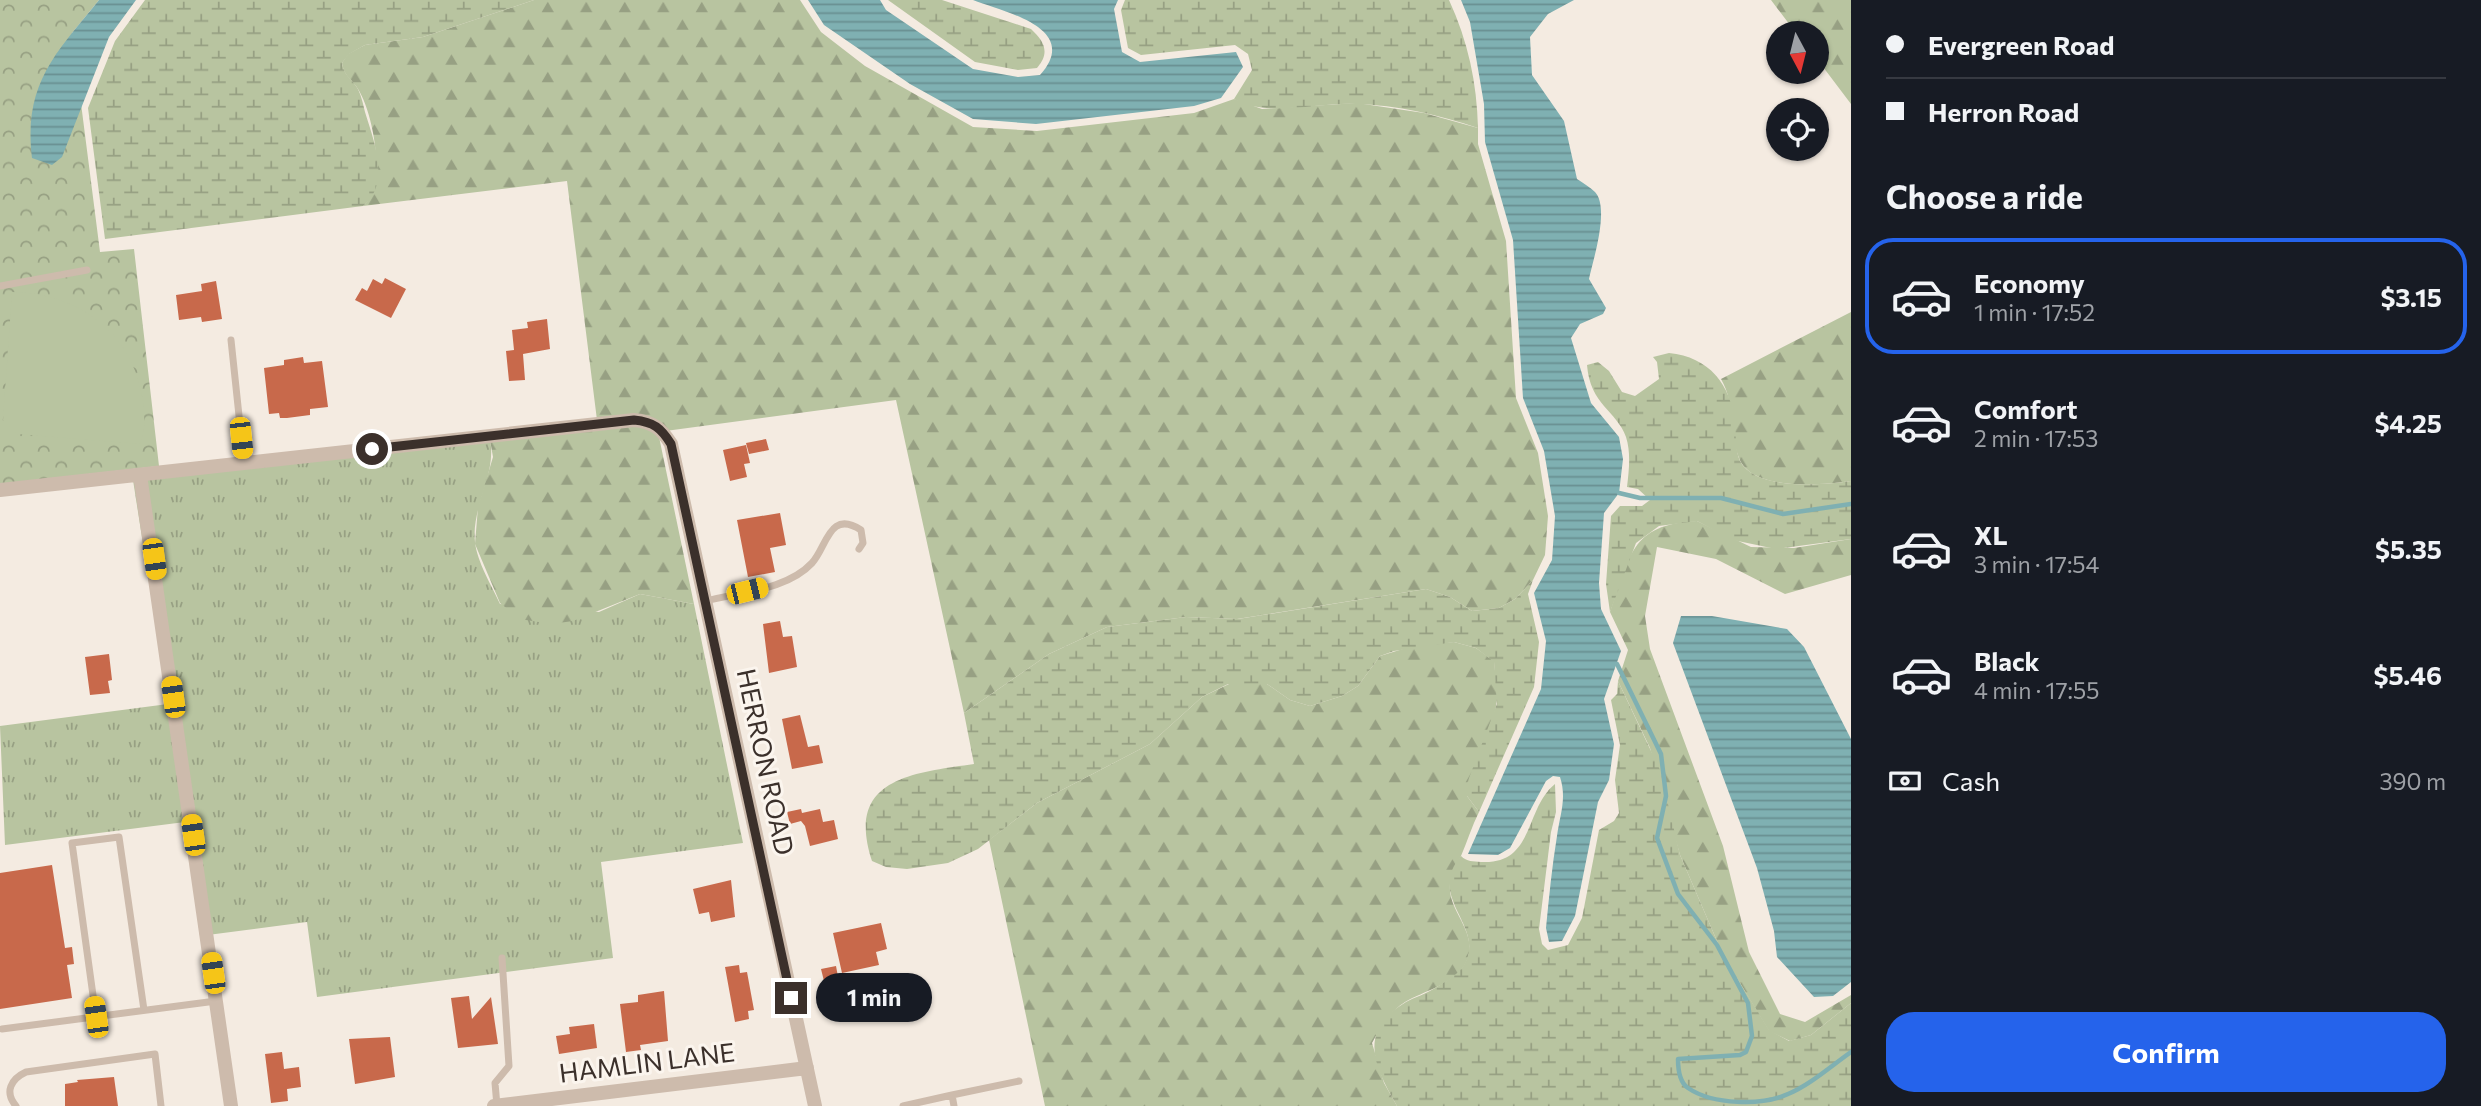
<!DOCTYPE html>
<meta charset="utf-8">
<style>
:root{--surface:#171b24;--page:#242831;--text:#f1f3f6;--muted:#9ea1a6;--line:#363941;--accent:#2563eb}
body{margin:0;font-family:Commissioner,sans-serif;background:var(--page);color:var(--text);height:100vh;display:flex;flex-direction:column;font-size:26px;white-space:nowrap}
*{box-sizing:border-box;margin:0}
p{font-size:23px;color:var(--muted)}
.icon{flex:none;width:38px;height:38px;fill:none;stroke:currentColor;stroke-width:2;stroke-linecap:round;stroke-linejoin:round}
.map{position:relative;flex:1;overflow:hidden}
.details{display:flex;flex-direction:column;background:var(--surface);width:630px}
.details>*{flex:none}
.guide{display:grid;align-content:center;height:154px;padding:0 35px;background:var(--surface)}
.needle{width:46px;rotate:173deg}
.buttons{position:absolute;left:1766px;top:21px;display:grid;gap:14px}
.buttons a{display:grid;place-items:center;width:63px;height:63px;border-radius:50%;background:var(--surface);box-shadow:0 2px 5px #0004;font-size:35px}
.end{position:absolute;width:32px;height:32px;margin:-16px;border:9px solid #3b302b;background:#fff;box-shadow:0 0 0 4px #fff}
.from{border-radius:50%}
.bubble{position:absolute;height:49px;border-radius:24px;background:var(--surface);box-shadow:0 2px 5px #0004;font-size:23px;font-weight:700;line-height:49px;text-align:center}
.car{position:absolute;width:21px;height:42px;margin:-21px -10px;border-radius:9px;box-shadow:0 0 5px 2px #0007;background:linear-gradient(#f5c518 24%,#345 0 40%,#f5c518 0 76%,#345 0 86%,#f5c518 0)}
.guide b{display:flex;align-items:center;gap:24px;height:66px;font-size:26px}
.guide b+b{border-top:2px solid var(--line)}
.guide i{width:18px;height:18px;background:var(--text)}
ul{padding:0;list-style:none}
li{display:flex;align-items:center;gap:21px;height:116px;margin:0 14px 10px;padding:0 21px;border:4px solid transparent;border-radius:28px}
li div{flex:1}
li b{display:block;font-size:26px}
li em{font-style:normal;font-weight:700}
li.active{border-color:var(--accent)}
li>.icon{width:63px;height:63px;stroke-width:1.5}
h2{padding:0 35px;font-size:32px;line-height:84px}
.pay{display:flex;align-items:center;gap:18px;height:77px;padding:0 35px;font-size:26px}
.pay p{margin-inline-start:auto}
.primary-button{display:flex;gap:14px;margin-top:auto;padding:14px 35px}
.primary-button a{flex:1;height:80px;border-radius:28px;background:var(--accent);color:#fff;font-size:28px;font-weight:700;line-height:80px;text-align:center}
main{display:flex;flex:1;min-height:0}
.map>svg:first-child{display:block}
.grass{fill:url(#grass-tufts)}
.forest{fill:url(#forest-firs)}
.wetland{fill:url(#wetland-marsh)}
.park{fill:url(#park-crowns)}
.garden{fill:#b8c4a0}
.water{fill:url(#water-rules)}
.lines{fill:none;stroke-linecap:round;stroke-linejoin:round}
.stream{stroke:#7fb0b2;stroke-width:4.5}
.building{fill:#c8694b}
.lane{stroke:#cdbbac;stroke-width:7}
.street{stroke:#cdbbac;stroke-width:14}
.route{stroke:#3b302b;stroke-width:9}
.labels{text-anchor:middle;stroke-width:6;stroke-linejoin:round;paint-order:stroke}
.street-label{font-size:26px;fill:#3b302b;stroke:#fbf5ee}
</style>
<main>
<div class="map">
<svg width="1851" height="1106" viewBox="0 0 1851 1106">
<defs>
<pattern id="grass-tufts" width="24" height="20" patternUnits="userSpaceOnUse" patternTransform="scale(1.75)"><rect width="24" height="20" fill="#b8c4a0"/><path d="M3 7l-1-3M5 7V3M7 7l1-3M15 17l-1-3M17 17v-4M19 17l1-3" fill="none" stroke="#97a083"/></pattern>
<pattern id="forest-firs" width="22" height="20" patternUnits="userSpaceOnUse" patternTransform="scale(1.75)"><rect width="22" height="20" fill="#b8c4a0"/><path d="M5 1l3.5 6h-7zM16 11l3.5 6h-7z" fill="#97a083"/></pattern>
<pattern id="wetland-marsh" width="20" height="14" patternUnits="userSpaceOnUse" patternTransform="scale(1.75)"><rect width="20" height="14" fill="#b8c4a0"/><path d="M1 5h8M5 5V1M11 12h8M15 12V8" fill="none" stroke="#97a083"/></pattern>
<pattern id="park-crowns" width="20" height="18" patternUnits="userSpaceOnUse" patternTransform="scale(1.75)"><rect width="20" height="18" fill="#b8c4a0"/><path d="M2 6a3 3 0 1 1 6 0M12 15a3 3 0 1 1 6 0" fill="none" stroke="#97a083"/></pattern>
<pattern id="water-rules" width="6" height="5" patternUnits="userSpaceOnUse" patternTransform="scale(1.75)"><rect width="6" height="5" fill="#7fb0b2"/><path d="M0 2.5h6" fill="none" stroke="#699091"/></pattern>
</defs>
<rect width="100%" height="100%" fill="#f4ebe1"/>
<path class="grass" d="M490,440C497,474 471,507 475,542C477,562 492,586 500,604L599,612L640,594L694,604L743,843L601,862L613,958L317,997L307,922L200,936L185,822L5,845L0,726L168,704L133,480Z"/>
<path class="forest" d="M534,0H800L821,32L865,66L973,127L1037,131L1194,113L1234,99L1262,109L1357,103L1424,113L1478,128V144L1506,241L1516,398L1538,453L1548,516L1545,555L1533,580L1515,599L1499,608L1472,611L1450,597L1426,589L1237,619L1186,617L1107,627L1049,654L964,713L896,400L658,432L694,604L640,594L573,621L551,624L520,619L500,603L475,544L478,507L493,457L490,440L598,428L567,181L363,206C388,186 373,109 356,86C349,77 344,75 342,63L348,54L365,45L423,37Z
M1771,0H1851V104L1817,59L1816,33H1796Z
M1851,312V481C1823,485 1752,492 1739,458C1729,432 1736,405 1721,379Z
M1697,521L1751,547L1794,548L1851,539V575L1785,594L1716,559L1657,547L1645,616L1650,649L1723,846L1749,952L1780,1014L1805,1022L1851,995V1003L1811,1035L1790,1041L1769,1031L1723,955L1680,855L1650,748L1618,681L1628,650L1610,612C1630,558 1629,524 1697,521Z
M1454,642L1476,648L1494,661C1495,674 1498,688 1497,700C1493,734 1471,761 1467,796L1479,812C1472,826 1467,842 1461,856C1455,870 1449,873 1450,890C1451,915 1482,937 1464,966C1451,985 1424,991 1405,1002C1389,1012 1381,1027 1372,1043L1384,1083L1397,1106H1045L989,840L1037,803L1150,744L1202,697L1229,684H1267L1290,700L1310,706L1342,696L1358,686L1380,656L1416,645Z"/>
<path class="wetland" d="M145,0H534L423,37L365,45L349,54L342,63C344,75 350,77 356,86C361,93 363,104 365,112C374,141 391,184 363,206L105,239L88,108L115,41Z
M888,0H942L1031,29C1045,42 1050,53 1037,68L1018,70L975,62Z
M1125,0H1449C1468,41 1477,83 1478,128C1440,115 1396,105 1356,104C1320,102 1265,118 1234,99L1252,70L1248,54L1235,45L1141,55L1128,48L1121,10Z
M1669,353C1709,357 1731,384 1735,424C1736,435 1735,450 1740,461C1756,491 1823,485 1851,481V539L1776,549L1733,540L1697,521L1659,526L1636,543L1610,612L1606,584L1611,516L1620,506H1642L1650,500L1638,489L1627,487C1629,470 1631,453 1626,437C1617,411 1590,405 1587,365L1598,362L1609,371L1622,392L1635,396L1659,379L1657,362L1653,357Z
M1533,580L1528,594L1539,642L1534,687L1479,812L1467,796L1466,786L1497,704L1494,662L1476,648L1454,642L1394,651L1380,656L1358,686L1342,696L1310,706L1290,700L1267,684H1228L1202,697L1150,744L1037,803L978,849L948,863L907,869L886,867L872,861C845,779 911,773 974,764L964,713L1049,654L1107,627L1186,617L1238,619L1426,589L1450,597L1472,611L1499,608L1515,599Z
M1618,681L1660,770L1680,855L1723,955L1769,1030L1789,1041L1811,1035L1851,1003V1106H1397C1374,1066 1357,1031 1406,1002C1415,997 1426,994 1435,988C1445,982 1458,975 1464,965C1487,926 1425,898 1461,856C1467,862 1473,861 1481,862C1535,865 1524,809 1555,784L1556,812L1551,832L1539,929L1542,944L1548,950L1568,945L1582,918L1599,830L1614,821L1619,813L1615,780L1620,745L1611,700L1617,694Z"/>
<path class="park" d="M0,0H99L72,33L100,252L134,249L159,466L0,484Z"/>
<path class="garden" d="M12,292C77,293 131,331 142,396C145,412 146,429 140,444L17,434L3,420Z"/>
<path class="water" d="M99,0H136L109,37L62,157L52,165L32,158C23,84 56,53 99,0Z
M808,0H880L886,10L973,69L1018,77L1040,75C1082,28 1004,12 973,0H1118L1114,9L1122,52L1140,62L1236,52L1243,67L1221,98L1194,106L1036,124L973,119L910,84L824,25Z
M1461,0H1574L1548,14L1530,37L1532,75L1564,121L1577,179C1583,183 1590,187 1595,192C1610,208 1593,260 1589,279L1606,308L1603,314L1580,324L1571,338L1591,403L1619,437L1623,459L1619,493L1604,513L1599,583L1601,609L1621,651L1604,699L1614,744L1609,780L1598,802L1575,916L1562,941L1549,942L1546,928C1549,897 1552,866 1557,836C1560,814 1567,799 1560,777L1553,776L1546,781L1510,848L1498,855L1468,854L1541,689L1546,641L1534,593L1552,560L1555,516L1544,451L1523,398L1513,240L1485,142L1484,104L1470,22Z
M1681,616H1712L1787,629L1804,647L1851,739V982L1833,996L1814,997L1777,957L1774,931L1757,868L1673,643Z"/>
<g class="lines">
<path class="stream" d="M1619,493L1640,498H1721L1783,514L1851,504
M1617,664L1661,754L1666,796L1657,838L1678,894L1717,945L1748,1003L1752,1036L1746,1052L1740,1055L1678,1059C1678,1069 1679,1082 1688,1088C1713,1105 1762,1106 1788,1094C1810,1085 1831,1066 1851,1052"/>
</g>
<path class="building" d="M385,278L406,289L391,318L355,300L362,288L367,291L373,279L382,284Z
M216,281L222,319L202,322L201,317L179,320L176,295L202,291L201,284Z
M547,319L550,349L523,354L525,380L509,381L506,351L514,350L512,330L528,328L527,322Z
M303,357L304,363L322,361L328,407L310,409V415L287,418H280L279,413L269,414L264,368L284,365V360Z
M766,439L769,450L749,454L746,443Z
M746,445L750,463L744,464L747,477L730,481L723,450Z
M780,513L786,545L770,548L775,572L748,577L737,520Z
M780,621L783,637L792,636L797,667L769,673L763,624Z
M109,654L112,680L108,681L110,693L90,695L85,657Z
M800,715L808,747L819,745L823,763L792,769L782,719Z
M801,809L802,813L820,809L823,822L834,820L838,839L810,846L805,826L801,821L790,824L787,812Z
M52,865L65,948L72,947L74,964L67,965L72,998L0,1009V873Z
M731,880L735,917L711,922L709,912L699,914L693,889Z
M881,923L887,949L876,952L879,965L842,973L833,933Z
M739,965L740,973L747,972L754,1010L748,1011L749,1019L735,1022L725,967Z
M836,966L839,982L825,985L821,969Z
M664,991L668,1041L640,1045L641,1050L626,1052L620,1004L638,1002V995Z
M469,996L472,1019L491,997L498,1044L458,1048L451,998Z
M594,1024L597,1048L559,1054L556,1036L570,1034L569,1027Z
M390,1037L395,1077L355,1084L349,1039Z
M282,1052L284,1069L299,1067L301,1087L287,1089L288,1101L271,1103L265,1054Z
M114,1077L118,1106H65V1084L78,1082L77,1080Z"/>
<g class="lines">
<path class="lane" d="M0,286L87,270
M231,340L244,463
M706,601C740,592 787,590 812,563C827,547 829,509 861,530L863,543L859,549
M96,1017L72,843L119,837L144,1010
M2,1029L216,1001
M952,1095L1019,1081
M16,1106C4,1092 11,1079 26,1072L155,1054L161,1106
M497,1106L495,1083L509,1066L502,958
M903,1106L952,1095L954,1106"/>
<path class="street" d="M140,475L231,1106
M0,490L634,420C653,422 661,428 671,444L815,1106
M494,1106L807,1068"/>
</g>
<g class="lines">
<path class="route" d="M372,449L634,420C654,422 661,428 671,444L791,998"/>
</g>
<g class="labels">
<g class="street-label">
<text transform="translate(765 762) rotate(78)" y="9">HERRON ROAD</text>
<text transform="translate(647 1063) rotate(-7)" y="9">HAMLIN LANE</text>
</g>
</g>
</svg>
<div class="buttons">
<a><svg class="needle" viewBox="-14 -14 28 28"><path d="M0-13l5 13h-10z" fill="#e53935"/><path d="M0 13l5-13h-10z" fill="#9ea1a6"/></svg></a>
<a><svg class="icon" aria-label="locate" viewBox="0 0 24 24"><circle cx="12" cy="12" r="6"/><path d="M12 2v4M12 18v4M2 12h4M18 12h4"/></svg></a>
</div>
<i class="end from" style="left:372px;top:449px"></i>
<i class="end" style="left:791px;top:998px"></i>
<div class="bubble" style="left:816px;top:973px;width:116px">1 min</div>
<i class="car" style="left:241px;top:438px;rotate:174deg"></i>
<i class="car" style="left:154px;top:559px;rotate:172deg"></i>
<i class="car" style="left:747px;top:591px;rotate:76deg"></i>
<i class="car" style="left:173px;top:697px;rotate:352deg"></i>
<i class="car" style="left:193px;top:835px;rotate:352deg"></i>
<i class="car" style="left:213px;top:973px;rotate:352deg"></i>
<i class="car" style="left:96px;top:1017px;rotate:352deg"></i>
</div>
<section class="details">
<div class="guide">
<b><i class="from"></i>Evergreen Road</b>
<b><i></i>Herron Road</b>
</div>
<h2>Choose a ride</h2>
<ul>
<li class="active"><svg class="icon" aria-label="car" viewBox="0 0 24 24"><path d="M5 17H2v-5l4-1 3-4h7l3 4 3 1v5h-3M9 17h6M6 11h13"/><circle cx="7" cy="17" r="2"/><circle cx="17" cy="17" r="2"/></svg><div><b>Economy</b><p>1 min · 17:52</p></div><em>$3.15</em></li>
<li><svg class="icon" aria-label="car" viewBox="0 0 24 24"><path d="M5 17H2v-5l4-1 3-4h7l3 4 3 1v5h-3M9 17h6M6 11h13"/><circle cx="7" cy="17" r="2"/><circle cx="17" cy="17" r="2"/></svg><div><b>Comfort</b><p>2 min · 17:53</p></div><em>$4.25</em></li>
<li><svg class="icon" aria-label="car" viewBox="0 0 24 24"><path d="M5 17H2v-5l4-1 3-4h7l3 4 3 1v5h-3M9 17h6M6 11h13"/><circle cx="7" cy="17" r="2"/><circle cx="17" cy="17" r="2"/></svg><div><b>XL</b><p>3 min · 17:54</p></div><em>$5.35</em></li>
<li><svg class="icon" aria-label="car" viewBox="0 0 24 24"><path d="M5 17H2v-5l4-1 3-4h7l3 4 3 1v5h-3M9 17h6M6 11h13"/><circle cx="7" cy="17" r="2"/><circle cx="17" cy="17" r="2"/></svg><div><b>Black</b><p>4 min · 17:55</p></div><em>$5.46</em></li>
</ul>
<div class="pay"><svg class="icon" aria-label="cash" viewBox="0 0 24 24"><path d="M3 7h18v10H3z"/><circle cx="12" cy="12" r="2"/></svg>Cash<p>390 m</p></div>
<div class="primary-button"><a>Confirm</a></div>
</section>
</main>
